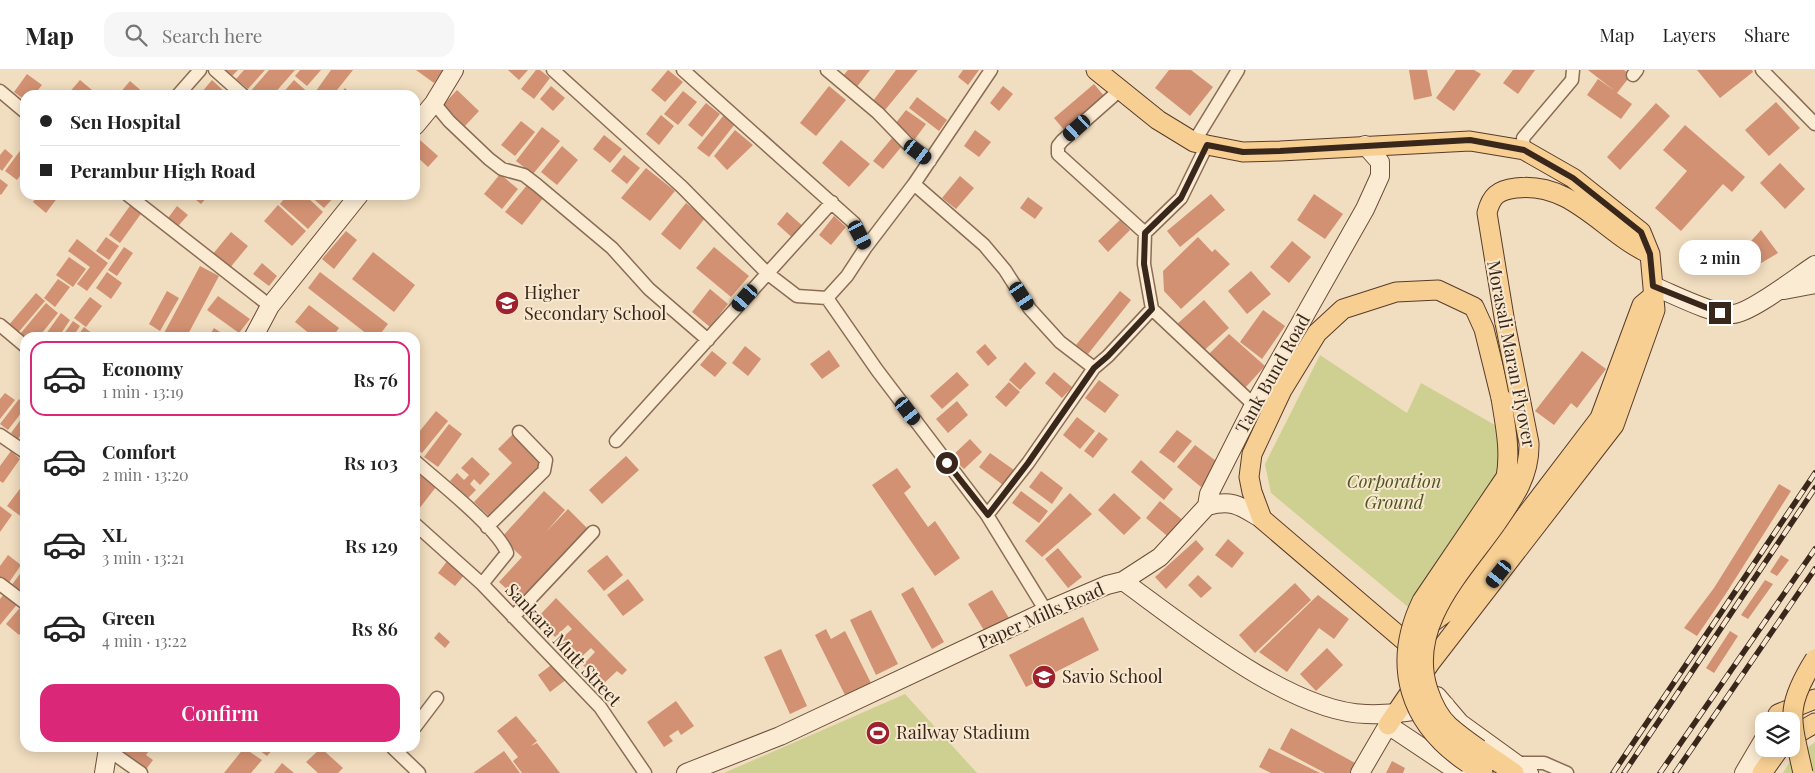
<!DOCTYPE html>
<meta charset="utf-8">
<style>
:root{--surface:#fff;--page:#f6f6f6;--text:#222;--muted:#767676;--line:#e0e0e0;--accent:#db2777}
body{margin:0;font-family:"Playfair Display",serif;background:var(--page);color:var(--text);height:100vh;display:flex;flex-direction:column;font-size:19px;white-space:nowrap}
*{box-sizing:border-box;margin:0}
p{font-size:16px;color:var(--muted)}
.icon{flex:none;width:28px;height:28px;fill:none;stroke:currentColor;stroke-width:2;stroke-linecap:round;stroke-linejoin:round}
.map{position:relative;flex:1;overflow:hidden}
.details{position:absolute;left:20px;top:262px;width:400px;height:420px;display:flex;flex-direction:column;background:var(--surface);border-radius:15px;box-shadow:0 2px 12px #0003}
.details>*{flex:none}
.hud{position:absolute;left:20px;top:20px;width:400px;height:110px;border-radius:15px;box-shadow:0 2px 12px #0003;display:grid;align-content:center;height:110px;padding:0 20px;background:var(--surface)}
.fabs{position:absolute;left:1755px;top:642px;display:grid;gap:10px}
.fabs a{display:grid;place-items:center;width:45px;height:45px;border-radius:10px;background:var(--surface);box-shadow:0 2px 12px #0003;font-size:25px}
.end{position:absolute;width:22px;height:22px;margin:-11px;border:6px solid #39271c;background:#fff;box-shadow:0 0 0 2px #fff}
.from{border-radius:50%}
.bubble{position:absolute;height:35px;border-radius:15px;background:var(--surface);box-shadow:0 2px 12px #0003;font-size:16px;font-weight:600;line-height:35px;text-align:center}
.car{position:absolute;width:15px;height:30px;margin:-15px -8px;border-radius:6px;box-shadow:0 0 4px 1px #0007;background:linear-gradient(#222 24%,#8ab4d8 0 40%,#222 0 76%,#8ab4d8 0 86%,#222 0)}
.hud b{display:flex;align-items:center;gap:18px;height:48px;font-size:19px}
.hud b+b{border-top:1px solid var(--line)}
.hud i{width:12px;height:12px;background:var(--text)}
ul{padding:9px 0 0;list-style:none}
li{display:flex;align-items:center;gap:15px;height:75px;margin:0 10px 8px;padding:0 10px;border:2px solid transparent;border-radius:15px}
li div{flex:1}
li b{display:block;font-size:19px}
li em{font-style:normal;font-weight:600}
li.current{border-color:var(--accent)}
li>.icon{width:45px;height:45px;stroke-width:1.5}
.cta{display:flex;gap:10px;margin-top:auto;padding:10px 20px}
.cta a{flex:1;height:58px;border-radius:15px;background:var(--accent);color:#fff;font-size:20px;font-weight:600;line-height:58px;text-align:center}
header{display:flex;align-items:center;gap:30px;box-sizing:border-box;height:70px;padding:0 25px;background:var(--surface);border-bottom:1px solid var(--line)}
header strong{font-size:24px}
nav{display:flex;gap:28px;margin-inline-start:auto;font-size:18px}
.search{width:350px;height:45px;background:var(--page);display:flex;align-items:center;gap:12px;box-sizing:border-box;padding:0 18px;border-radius:15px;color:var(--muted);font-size:19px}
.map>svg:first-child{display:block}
.green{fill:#ced092}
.building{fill:#d29172}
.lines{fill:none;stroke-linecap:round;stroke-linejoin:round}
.street-casing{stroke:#8b6d56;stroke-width:15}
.secondary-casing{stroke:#6c4e39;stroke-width:20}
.primary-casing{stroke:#583c2b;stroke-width:21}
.street{stroke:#fbebd3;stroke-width:12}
.secondary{stroke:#fbebd3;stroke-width:18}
.primary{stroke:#f7cf93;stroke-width:19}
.rail-casing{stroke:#39271c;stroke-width:5.5}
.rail{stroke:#f8e8cf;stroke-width:4;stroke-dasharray:11;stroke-linecap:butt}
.primary-bridge-casing{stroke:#583c2b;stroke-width:21;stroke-linecap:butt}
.primary-bridge{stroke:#f7cf93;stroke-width:19}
.route{stroke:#39271c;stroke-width:6}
.labels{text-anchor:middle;stroke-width:4;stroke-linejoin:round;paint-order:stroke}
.poi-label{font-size:18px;fill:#39271c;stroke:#f8e8cf;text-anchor:start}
.street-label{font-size:18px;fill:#39271c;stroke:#f8e8cf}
.park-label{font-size:18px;font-style:italic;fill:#4e5721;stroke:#f8e8cf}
</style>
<header>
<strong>Map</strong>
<div class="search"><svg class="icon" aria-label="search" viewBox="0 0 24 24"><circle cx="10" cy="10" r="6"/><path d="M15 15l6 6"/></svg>Search here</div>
<nav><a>Map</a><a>Layers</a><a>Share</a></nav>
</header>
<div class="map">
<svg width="1815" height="703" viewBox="0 0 1815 703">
<rect width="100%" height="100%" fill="#f1ddbf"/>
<path class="green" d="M1320,285L1407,343L1421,313L1502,359L1499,399L1486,426L1414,542L1271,423L1265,394Z
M905,624L977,703H724Z
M1815,672V703H1783L1790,691Z"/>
<path class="building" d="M222,0H238L230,8Z
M244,0H265L248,19L236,9Z
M269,0H295L273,25H253L250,22Z
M300,0H321L307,16L295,6Z
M331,0H353L333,25H313Z
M416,0H443L434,13Z
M508,0H528L519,10Z
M536,0H540L550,8L534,29L521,19Z
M668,0L683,12L665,32L651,20Z
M848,0H870L856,18L842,7Z
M896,0H918L885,40L873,31Z
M963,0H979L968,15L958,7Z
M1169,0H1191L1213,17L1190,46L1155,18Z
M1409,0H1427L1432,26L1414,30Z
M1456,0H1474L1481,4L1454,41L1436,28Z
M1513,0H1535L1518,24L1503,13Z
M1588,0H1624L1631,5L1617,23L1632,34L1621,49L1587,25L1598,9L1615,21Z
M1697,0H1752L1753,2L1720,28Z
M27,4L42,15L34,25H25V30L14,22Z
M80,10L92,20L87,25H67Z
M212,10L226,23L225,25H203L201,23Z
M294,10L311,25H281Z
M130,11L144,23L143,25H118Z
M1094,14L1105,27L1065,61L1054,48Z
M551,16L565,28L553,41L540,29Z
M829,16L846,30L816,66L800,53Z
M1003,16L1013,24L999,41L990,33Z
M345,18L352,25H339Z
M457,20L479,41L465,56L443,35Z
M683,21L697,32L678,55L664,44Z
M917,27L947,50L939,61L909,38Z
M1776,32L1800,58L1769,86L1745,60Z
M706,33L720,44L702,67L688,55Z
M1656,33L1670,46L1620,100L1607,87Z
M906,40L926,54L915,69L895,54Z
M661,45L674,56L659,75L646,64Z
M724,45L735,54L709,87L697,78Z
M521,51L535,62L515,86L501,75Z
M1685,55L1745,107L1732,122L1723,114L1681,161L1655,138L1687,101L1663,80Z
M542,57L560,71L533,104L516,91Z
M735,60L753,75L727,100L714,86Z
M975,60L991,72L979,87L964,76Z
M604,65L622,79L610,93L593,79Z
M892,68L902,76L883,99L873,91Z
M420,70L438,86L428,97L415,85V76Z
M841,70L870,94L849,117L822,93Z
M25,74V99L17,110L5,101Z
M562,76L578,90L557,115L541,102Z
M5,79L13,86L2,101L0,99V85Z
M624,85L640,98L627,114L611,101Z
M1780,93L1805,119L1785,139L1760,113Z
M646,98L675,121L650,151L621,128Z
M500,104L518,119L502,139L484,124Z
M960,106L974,118L956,139L942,128Z
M0,109L8,115L1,125L0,124Z
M528,114L544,127L522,155L505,142Z
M1211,124L1225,140L1180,177L1167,161Z
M1314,124L1343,144L1325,169L1297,150Z
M38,125H56L58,127L46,143L33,132Z
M190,125H209L201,134Z
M287,125H305L323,142L308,159L280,134Z
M309,125H336L324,138Z
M1028,127L1043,138L1035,149L1020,138Z
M132,133L143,141L120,173L109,165Z
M686,133L705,148L680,180L661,164Z
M278,135L306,161L292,176L264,151Z
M177,136L188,145L178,156L168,148Z
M787,142L806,159L796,171L777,154Z
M834,146L846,157L831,175L819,165Z
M1120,150L1130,160L1108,182L1098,171Z
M1761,160L1778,183L1753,198L1743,180Z
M346,161L357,170L334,199L322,189Z
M231,162L248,176L229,199L212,185Z
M106,167L119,176L109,190L96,181Z
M1198,167L1212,182L1215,179L1230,194L1181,239L1164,221L1163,201Z
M77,169L108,193L87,221L77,214L90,197L68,181Z
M1292,171L1311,187L1289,213L1270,197Z
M124,177L133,183L117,206L108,200Z
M714,177L749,206L731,227L696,198Z
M373,182L415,215L394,242L352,209Z
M69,187L86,199L73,217L56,205Z
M262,193L277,206L269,216L253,204Z
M200,196L219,206L186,268H168L163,265Z
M1251,201L1271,224L1247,244L1228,221Z
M107,202L122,213L111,229L96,218Z
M320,202L388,254L377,268H372L308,218Z
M58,209L70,217L55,237L44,228Z
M710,219L728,234L710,257L692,242Z
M167,221L179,228L160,261L149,254Z
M1120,221L1131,230L1088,284L1076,275Z
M36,223L45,231L17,264L8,256Z
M218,226L250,249L239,263L207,240Z
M90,227L102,236L86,257L74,248Z
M1204,230L1229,258L1200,284L1176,255Z
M46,233L58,243L38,268H25L20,264Z
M309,235L339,258L332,268H315L295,252Z
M1263,240L1285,256L1262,289L1240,272Z
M61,243L70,250L58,268H43Z
M73,251L80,256L72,268H61Z
M84,257L98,268H76Z
M214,258L229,268H208Z
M1229,264L1265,296L1244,319L1207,286Z
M985,274L997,288L988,296L976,282Z
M745,276L761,289L748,306L732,293Z
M829,280L840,296L822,309L810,294Z
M712,281L727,293L715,307L700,295Z
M1582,281L1606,299L1577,338L1571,333L1554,355L1535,341Z
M1025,292L1036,303L1020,320L1009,310Z
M957,302L969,315L942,339L930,326Z
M1054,302L1072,317L1062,328L1045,313Z
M1099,310L1119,325L1105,343L1085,328Z
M1009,312L1020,322L1006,337L995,327Z
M5,323L15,330L0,349V329Z
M19,329L25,334V338L8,360L0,354Z
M957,331L968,345L948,363L936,349Z
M436,341L448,351L422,383L415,378V367Z
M25,344V359L18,369L11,363Z
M1077,347L1095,361L1080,379L1063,365Z
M449,354L462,364L438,397L424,387Z
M1177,360L1192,371L1174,393L1159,382Z
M1099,362L1108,369L1093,388L1084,381Z
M514,363L545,392L491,448L474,432L512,393L498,379Z
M970,369L982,382L964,399L951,387Z
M1195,375L1220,394L1201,417L1177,397Z
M11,381L20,389L3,413L0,411V396Z
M990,383L1014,400L1003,415L979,397Z
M626,386L639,400L602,434L589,420Z
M472,387L490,404L480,415L474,409L470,414L476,420L468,428L450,411L457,403L464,410L469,405L461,398Z
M1141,390L1173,419L1164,430L1131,402Z
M897,398L911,417L904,423L928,457L935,451L960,488L935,506L872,415Z
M1041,401L1063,418L1052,434L1029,417Z
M418,403L436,417L415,444V407Z
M25,412V445L23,448L7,436Z
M1779,414L1791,421L1725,525L1697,566L1684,558L1714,518Z
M544,421L565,440L546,462L568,439L590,461L522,533L499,512L522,487L501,468Z
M1021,421L1048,441L1039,453L1012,433Z
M1070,423L1092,444L1042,487L1025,471Z
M1114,423L1141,448L1124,465L1098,440Z
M1160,431L1186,453L1172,470L1146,448Z
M0,436L12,445L0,462Z
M1228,469L1244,483L1232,498L1215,485Z
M1196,470L1204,479L1166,519L1155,507Z
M1058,478L1082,507L1068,518L1045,489Z
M8,485L21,495L8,514L0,508V496Z
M607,485L623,505L604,521L587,501Z
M1781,485L1789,490L1777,506L1770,502Z
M448,490L465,504L455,516L438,503Z
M25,497V526L11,516Z
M1198,505L1212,518L1201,528L1188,515Z
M628,509L644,530L623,546L607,525Z
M1765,510L1773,514L1748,549L1741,545Z
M1295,513L1311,530L1255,583L1239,565Z
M913,517L944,572L932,579L901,524Z
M992,520L1009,548L985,562L968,534Z
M6,522L19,532L0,555V529Z
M1318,525L1349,549L1334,569L1319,558L1287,602L1259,582Z
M556,528L627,600L622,605L617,601L602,615L583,595L595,582L591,578L578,590L559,571L572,559L568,555L555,567L537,548Z
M23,534L25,536V557L19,565L6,554Z
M871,540L898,594L876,605L850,550Z
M1083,547L1099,580L1026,617L1009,585Z
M826,559L831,569L845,561L871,613L845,625L815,565Z
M1730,561L1738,566L1714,603L1706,598Z
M439,562L450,572L445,578L434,568Z
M1327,578L1343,595L1316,621L1300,604Z
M781,579L807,636L790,644L764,587Z
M554,593L567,609L550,622L538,605Z
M676,631L694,656L681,665L678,660L669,666L673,671L664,677L647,652Z
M516,646L537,671L531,676L537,673L560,703H522L513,691L518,687L497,661Z
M1291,658L1357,694L1352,703H1325L1280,679Z
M127,678H151L146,685L153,690L144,702L122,686Z
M244,678L262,690L251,703H224Z
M256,678H274L267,686Z
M321,678L343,698L338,703H318L306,692Z
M1269,678L1320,703H1271L1259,697Z
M504,681L520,703H473Z
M1392,691L1405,698L1403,703H1386Z
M282,693L294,703H274Z"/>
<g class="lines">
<g class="street-casing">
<path id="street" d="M215,0L243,25
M553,0L682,117L767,203L797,226L827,228
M683,0L854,153L866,177
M827,0L878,43L907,73L930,91
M991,0L914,114L866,177L847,206L827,228L877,300L987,445L1046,541
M1762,0L1815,54
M1633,5L1637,0
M1121,19L1062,71L1058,76V84L1145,163
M0,21L25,42
M178,25L200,0
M434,33L449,51L489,89L502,99L524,105L537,115L612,178L649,219L708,270
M1194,72L1238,0
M1207,75L1181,128L1145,163L1144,194L1152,239L1254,335
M1524,80L1523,68L1572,10L1573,0
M914,114L984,175L1005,200L1030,239L1060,272L1094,298
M128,125L270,236
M0,255L25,276
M0,365L25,382
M616,371L832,132
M415,391C436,410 499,459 507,483L482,514L600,637L645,703
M987,445L1028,393L1094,298L1108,286L1152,239
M415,454L482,514
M487,457L544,401L546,390L519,362
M0,514L25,533
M513,547L593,462
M415,657L437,628
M393,678L419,703
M107,679L141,703
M1516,693H1544L1567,703"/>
</g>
<g class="secondary-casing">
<path id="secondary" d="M415,56L434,33L454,0
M1653,216C1671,223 1715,246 1733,244C1751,243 1798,206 1815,195
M1784,220L1815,214
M253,268L270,236L359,125
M1207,436C1233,429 1240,436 1262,449
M1123,511C1184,555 1290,642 1366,644C1393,645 1419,641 1445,635
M1437,626L1460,653L1529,703
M104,703L108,678
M686,703L780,666L1046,541L1107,515L1123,511L1160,487L1207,436L1209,424L1254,335L1365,139L1380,106V92L1365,75
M1360,703L1388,655L1460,703
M1744,703L1764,669"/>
</g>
<g class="primary-casing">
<path id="primary" d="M1096,0L1158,50L1194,72L1207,75L1243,82L1280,81L1470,71L1524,80L1573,108L1641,162L1650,184L1655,240L1614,355L1430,593L1388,655
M1505,253L1487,143C1491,126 1498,120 1516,118C1572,111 1604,163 1650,184
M1424,555L1434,551L1460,532L1600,348L1642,235L1654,225
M1420,584L1262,449L1252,422L1249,407L1252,384L1282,320L1317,263L1343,239L1396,222L1438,220L1474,237L1484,259L1501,328
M1778,644L1815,629
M1791,667L1815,653
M1479,679L1514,703
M1468,693L1483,703
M1762,703L1779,679"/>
</g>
<use href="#street" class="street"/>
<use href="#secondary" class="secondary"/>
<use href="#primary" class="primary"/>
<g class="rail-casing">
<path id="rail" d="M1613,703L1815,403
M1624,703L1815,418
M1660,703L1815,479
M1675,703L1815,499"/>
</g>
<use href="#rail" class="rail"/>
<g class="primary-bridge-casing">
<path id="primary-bridge" d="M1479,679C1469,672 1458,664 1449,656C1439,647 1432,632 1428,620C1407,556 1461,503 1495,455C1513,429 1530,406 1529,373L1505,253
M1468,693C1409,654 1391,595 1422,531L1506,407C1511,380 1505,354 1501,328
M1803,703C1791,649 1784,638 1815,589"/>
</g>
<use href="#primary-bridge" class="primary-bridge"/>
</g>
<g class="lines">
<path class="route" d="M947,393L988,445L1028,393L1094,298L1108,286L1152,239L1144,194L1145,163L1181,128L1207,75L1243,82L1280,81L1470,70L1524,80L1573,108L1641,162L1650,184L1653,216L1720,243"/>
</g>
<defs>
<g id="school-disc" transform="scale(1.25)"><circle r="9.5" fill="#9e222e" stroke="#f8e8cf"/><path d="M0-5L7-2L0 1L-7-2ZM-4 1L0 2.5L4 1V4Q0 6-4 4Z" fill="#fff"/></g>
<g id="stadium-disc" transform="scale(1.25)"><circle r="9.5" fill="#9e222e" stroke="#f8e8cf"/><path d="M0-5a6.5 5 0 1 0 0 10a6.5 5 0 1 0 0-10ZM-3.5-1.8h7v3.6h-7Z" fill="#fff"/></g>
</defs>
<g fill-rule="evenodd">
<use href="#school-disc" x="507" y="233"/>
<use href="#school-disc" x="1044" y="607"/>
<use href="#stadium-disc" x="878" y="663"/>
</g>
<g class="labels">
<g class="poi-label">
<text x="524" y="229">Higher<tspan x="524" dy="21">Secondary School</tspan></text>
<text x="1062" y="613">Savio School</text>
<text x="896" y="669">Railway Stadium</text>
</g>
<g class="street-label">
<text transform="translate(1511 284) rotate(79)" y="6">Morasali Maran Flyover</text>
<text transform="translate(1273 304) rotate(-61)" y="6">Tank Bund Road</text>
<text transform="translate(1041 546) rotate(-24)" y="6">Paper Mills Road</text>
<text transform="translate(563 575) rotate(47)" y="6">Sankara Mutt Street</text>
</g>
<g class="park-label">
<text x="1394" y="418">Corporation<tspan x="1394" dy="21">Ground</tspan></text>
</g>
</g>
</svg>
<div class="fabs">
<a><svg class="icon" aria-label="layers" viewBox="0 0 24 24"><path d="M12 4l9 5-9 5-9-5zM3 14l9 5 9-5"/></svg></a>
</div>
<i class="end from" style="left:947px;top:393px"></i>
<i class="end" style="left:1720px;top:243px"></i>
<div class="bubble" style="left:1679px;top:170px;width:82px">2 min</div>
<i class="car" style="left:1077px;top:58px;rotate:228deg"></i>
<i class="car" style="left:918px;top:82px;rotate:127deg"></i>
<i class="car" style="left:860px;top:165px;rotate:152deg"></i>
<i class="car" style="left:1022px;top:226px;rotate:146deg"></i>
<i class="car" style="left:745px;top:228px;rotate:221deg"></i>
<i class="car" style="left:908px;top:341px;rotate:143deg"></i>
<i class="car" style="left:1499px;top:504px;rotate:218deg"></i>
<div class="hud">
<b><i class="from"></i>Sen Hospital</b>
<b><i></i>Perambur High Road</b>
</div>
<section class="details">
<ul>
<li class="current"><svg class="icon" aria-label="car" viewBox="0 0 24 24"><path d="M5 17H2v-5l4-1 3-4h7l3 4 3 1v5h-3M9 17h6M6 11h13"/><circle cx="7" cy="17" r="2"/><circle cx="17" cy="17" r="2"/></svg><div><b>Economy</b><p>1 min · 13:19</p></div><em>Rs 76</em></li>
<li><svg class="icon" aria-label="car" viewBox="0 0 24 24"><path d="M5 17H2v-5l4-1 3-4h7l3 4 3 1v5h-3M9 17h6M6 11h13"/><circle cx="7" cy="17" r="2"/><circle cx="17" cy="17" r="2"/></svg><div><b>Comfort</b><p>2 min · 13:20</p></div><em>Rs 103</em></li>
<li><svg class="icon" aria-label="car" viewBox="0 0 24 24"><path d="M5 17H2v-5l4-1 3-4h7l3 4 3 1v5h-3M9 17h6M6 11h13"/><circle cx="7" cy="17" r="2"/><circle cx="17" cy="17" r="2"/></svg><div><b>XL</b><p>3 min · 13:21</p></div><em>Rs 129</em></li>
<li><svg class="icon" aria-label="car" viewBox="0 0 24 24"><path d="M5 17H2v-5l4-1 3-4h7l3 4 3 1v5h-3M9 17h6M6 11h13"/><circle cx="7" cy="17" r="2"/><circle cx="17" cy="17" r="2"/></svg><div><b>Green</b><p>4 min · 13:22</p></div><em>Rs 86</em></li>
</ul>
<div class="cta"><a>Confirm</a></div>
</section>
</div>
